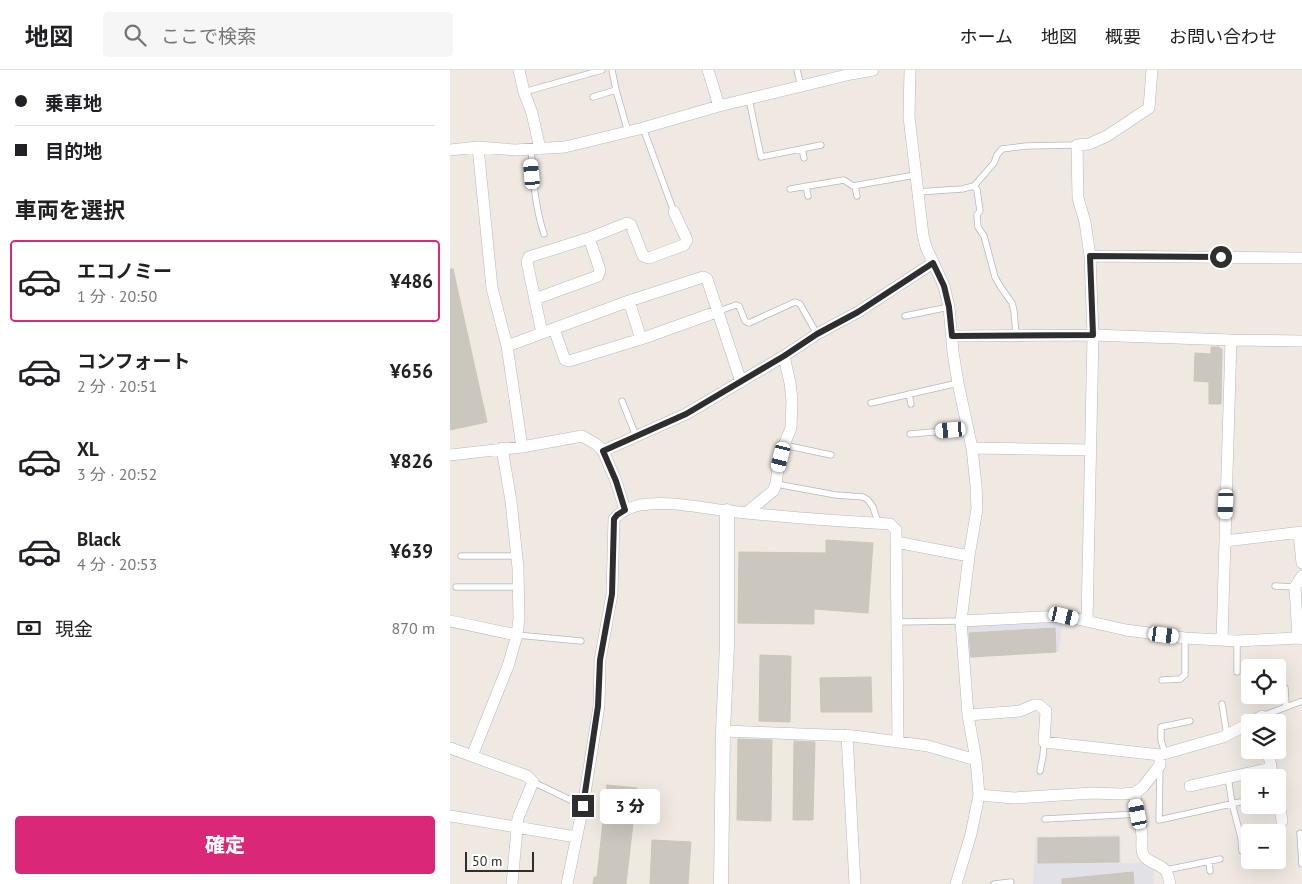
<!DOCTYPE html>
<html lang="ja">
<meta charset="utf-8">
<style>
:root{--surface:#fff;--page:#f6f6f6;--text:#202124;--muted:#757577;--line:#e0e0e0;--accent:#db2777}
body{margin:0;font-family:"PT Sans","Noto Sans JP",sans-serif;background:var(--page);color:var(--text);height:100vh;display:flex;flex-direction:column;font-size:19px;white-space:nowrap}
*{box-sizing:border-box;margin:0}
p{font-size:16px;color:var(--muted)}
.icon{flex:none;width:28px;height:28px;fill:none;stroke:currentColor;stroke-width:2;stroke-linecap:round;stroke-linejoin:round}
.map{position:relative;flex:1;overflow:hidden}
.details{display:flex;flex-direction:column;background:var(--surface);width:450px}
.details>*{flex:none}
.hud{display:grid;align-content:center;height:110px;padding:0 15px;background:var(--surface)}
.buttons{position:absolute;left:791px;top:589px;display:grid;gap:10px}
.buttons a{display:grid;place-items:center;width:45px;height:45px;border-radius:5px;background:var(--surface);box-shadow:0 5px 20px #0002;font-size:25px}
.scale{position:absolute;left:15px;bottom:12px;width:69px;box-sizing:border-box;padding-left:5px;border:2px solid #2e2e2e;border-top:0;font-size:14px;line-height:18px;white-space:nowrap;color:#2e2e2e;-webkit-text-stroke:4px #fff;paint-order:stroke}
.end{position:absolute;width:22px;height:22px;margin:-11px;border:6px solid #2e2e2e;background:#fff;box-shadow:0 0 0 2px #fff}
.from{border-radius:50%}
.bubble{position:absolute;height:35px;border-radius:5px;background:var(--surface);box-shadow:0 5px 20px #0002;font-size:16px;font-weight:800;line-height:35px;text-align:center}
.car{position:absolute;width:15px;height:30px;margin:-15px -8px;border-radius:6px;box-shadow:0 0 4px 1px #0007;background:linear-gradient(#fff 24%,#345 0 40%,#fff 0 76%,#345 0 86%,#fff 0)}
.hud b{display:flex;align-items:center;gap:18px;height:48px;font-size:19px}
.hud b+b{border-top:1px solid var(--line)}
.hud i{width:12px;height:12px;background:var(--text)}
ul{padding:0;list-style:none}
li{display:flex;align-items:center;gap:15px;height:82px;margin:0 10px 8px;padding:0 5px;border:2px solid transparent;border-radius:5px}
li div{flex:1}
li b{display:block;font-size:19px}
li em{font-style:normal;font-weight:800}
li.current{border-color:var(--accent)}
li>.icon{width:45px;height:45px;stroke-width:1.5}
h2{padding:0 15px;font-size:22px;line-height:60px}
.pay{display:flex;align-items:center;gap:12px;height:55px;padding:0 15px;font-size:19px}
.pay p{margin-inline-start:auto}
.button{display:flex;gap:10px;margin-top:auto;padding:10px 15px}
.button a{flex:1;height:58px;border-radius:5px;background:var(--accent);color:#fff;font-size:20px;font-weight:800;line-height:58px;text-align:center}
header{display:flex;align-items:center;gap:30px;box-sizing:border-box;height:70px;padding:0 25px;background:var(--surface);border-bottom:1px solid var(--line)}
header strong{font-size:24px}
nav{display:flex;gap:28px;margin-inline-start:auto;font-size:18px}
.search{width:350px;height:45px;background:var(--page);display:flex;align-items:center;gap:12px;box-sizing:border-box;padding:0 18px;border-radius:5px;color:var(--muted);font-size:19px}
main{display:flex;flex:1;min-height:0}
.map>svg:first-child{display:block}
.industrial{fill:#e3e1e8}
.building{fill:#cbc7bf;stroke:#cbc5ba}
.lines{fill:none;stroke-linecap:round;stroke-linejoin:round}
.service-casing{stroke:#b4b7c1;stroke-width:7}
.minor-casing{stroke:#b4b7c1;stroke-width:12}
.tertiary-casing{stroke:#b4b7c1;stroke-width:15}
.service{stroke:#fff;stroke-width:5.5}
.minor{stroke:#fff;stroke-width:11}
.tertiary{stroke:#fff;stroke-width:14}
.route{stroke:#2e2e2e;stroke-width:6}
</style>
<header>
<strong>地図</strong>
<div class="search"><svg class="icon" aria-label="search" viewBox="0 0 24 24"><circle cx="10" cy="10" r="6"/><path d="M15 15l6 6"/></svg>ここで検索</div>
<nav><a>ホーム</a><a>地図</a><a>概要</a><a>お問い合わせ</a></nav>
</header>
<main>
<section class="details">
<div class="hud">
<b><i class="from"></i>乗車地</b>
<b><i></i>目的地</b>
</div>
<h2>車両を選択</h2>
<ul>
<li class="current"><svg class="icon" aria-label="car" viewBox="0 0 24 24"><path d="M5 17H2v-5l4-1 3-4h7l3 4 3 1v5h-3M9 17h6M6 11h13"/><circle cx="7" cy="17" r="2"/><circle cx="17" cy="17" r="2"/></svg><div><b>エコノミー</b><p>1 分 · 20:50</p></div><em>¥486</em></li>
<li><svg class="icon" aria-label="car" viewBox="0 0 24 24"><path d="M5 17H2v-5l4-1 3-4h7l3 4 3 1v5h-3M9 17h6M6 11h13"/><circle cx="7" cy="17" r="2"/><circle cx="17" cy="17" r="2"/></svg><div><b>コンフォート</b><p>2 分 · 20:51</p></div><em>¥656</em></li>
<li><svg class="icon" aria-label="car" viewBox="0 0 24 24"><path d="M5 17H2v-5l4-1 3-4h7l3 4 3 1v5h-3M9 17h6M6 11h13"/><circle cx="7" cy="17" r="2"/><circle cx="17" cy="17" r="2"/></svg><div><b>XL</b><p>3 分 · 20:52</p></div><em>¥826</em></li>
<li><svg class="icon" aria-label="car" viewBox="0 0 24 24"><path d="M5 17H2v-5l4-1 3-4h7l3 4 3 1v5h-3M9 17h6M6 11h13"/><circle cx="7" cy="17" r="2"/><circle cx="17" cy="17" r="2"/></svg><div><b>Black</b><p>4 分 · 20:53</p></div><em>¥639</em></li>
</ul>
<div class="pay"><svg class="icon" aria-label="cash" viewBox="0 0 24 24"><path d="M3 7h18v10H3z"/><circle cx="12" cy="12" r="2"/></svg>現金<p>870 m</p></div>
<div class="button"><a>確定</a></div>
</section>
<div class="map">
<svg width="852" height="814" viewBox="0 0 852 814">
<rect width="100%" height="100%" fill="#efe9e1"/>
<path class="industrial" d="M609,551L612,554L609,581L603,582L517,588L515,559L519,555Z
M670,765L671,793H688L689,794L692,791L704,798V814H583L586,767Z"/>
<path class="building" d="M0,199H3L37,352L0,360Z
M761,277H769V278L772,279L771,334H759V312L744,311L745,283L761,284Z
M376,470L423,473L418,543L364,539V554L288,553L289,482L376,483Z
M605,558L606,582L521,587L519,563Z
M310,585L341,586L340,652L309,651Z
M421,607L422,642H371L370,608Z
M288,669L322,670L321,751L287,750Z
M344,671L365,672L363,750H343Z
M157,715L187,718L176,814H143L144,807H147Z
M669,767V792L588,793V768Z
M202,770L241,772L238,814H200Z
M683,802L684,814H612V809Z"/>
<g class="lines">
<g class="service-casing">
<path id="service" d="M162,0L166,20L178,62
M347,0L351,16
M74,22L152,0
M143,27L166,20
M299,29L311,87L371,75
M193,58L224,142
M81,79C83,108 85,137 94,164
M352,79L354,88
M356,116L358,126
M405,116L407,126
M524,116L527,120L530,141L527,145L528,157L534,166L545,207L550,216L562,233L564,241L566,264
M340,119L394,110L403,116L465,105
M467,122L512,119L524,116L544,93L547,85L552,79L576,76L627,75
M269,241L286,235L289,236L295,251L299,253L345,232L350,234L367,264
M455,246L499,237
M459,324L461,334
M172,331L186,366
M421,333L508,313
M460,364L518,359
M334,375L381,385
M326,414L386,425L413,427L418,430L423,437L428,453
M11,486H67
M825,516L845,517
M6,517H69
M446,552L511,551
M67,565L131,571
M787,602V571
M712,610L730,609L735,605V568
M835,618L836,636
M772,634L777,665
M812,646L852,631
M715,684L711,670V657L740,651
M710,697L709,750L790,732
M590,701L593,686L594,672
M778,707L782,733L791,768L792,781
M83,712L133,736
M595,749L688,744
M850,763L852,794
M759,792L760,801
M716,800L770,789
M544,814L561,812"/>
</g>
<g class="minor-casing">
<path id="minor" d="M69,0L74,22L82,43L90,79
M258,0L269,36
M460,0L459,47L473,165L476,177L494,216L499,237L503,282L508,313L522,378L526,415L527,439L519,486L511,551L518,645L526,690L529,725L521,764L506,814
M28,77L42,218L57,276L72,377
M0,80L28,77L65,80L115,77L193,58L269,36L401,4L423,0
M139,168L177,153L181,155L193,186L199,188L234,175L237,170L224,142
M640,186L852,188
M85,229L148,206L150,200L139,168L79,187L77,192L92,263
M179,231L191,269
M104,259L115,290L119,291L191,269L269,241
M502,266L643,265L781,270L852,271
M57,276L179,231L253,207L257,209L291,312
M522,378L641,380
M153,381L236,344L334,286L367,264L408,242L483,193
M0,385L72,377L132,366L146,374L153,381L166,411L175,440
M296,443L323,421L326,414L328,399L334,375L341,358L342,331L340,313L334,286
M849,463L852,493
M775,471L852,462
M446,472L519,486
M0,551L67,565
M511,551L614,546L676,560L735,568L787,571L848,568L852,569
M637,551L643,265L640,186L635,152L628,128L627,75L639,74L657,66L699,38L702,0
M848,568L845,517L852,506
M772,570L781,270
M518,645L570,641L584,635H589L596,641L594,672L710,685L773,667L800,653
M801,652L812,646L813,652
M273,661L404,666L478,676L526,690
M397,665L405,814
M0,678L77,706L83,712L68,748L62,814
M818,680L823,708
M22,686L58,596L67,565L69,549L68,498L61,431L52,378
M740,716L821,698
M685,723C685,739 692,753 692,769C692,774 691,780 693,784C697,793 709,793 715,800C718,803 719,810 720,814
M529,725L564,728L642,723L672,724L685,723L693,717L710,695V685
M828,727L832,751
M0,746L126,767
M117,814L133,736L149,636L150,590L162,524L164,449C170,442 181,437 190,435C219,430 250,438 278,441C332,447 386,451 440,454L446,460L448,672"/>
</g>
<g class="tertiary-casing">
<path id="tertiary" d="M271,814L273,661L277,574V441"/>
</g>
<use href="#service" class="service"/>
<use href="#minor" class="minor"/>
<use href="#tertiary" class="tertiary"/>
</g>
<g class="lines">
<path class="route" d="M133,736L148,636L150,590L162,524L164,449L167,445L175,440L166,411L153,381L236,344L334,286L367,264L408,242L483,193L494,216L499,237L502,266L643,265L640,186L771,187"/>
</g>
</svg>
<div class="buttons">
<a><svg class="icon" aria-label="locate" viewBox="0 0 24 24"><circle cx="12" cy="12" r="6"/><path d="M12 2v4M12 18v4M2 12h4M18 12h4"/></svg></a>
<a><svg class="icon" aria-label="layers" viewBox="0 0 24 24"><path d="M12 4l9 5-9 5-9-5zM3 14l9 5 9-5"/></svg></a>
<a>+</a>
<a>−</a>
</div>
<div class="scale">50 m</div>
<i class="end from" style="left:771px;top:187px"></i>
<i class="end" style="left:133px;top:736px"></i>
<div class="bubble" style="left:150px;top:719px;width:60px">3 分</div>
<i class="car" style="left:82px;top:104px;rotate:355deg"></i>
<i class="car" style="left:501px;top:360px;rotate:265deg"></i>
<i class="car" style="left:331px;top:387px;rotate:194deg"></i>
<i class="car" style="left:776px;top:434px;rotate:182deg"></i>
<i class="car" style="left:614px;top:546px;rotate:103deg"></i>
<i class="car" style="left:714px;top:565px;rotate:97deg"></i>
<i class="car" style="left:688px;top:744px;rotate:349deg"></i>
</div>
</main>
